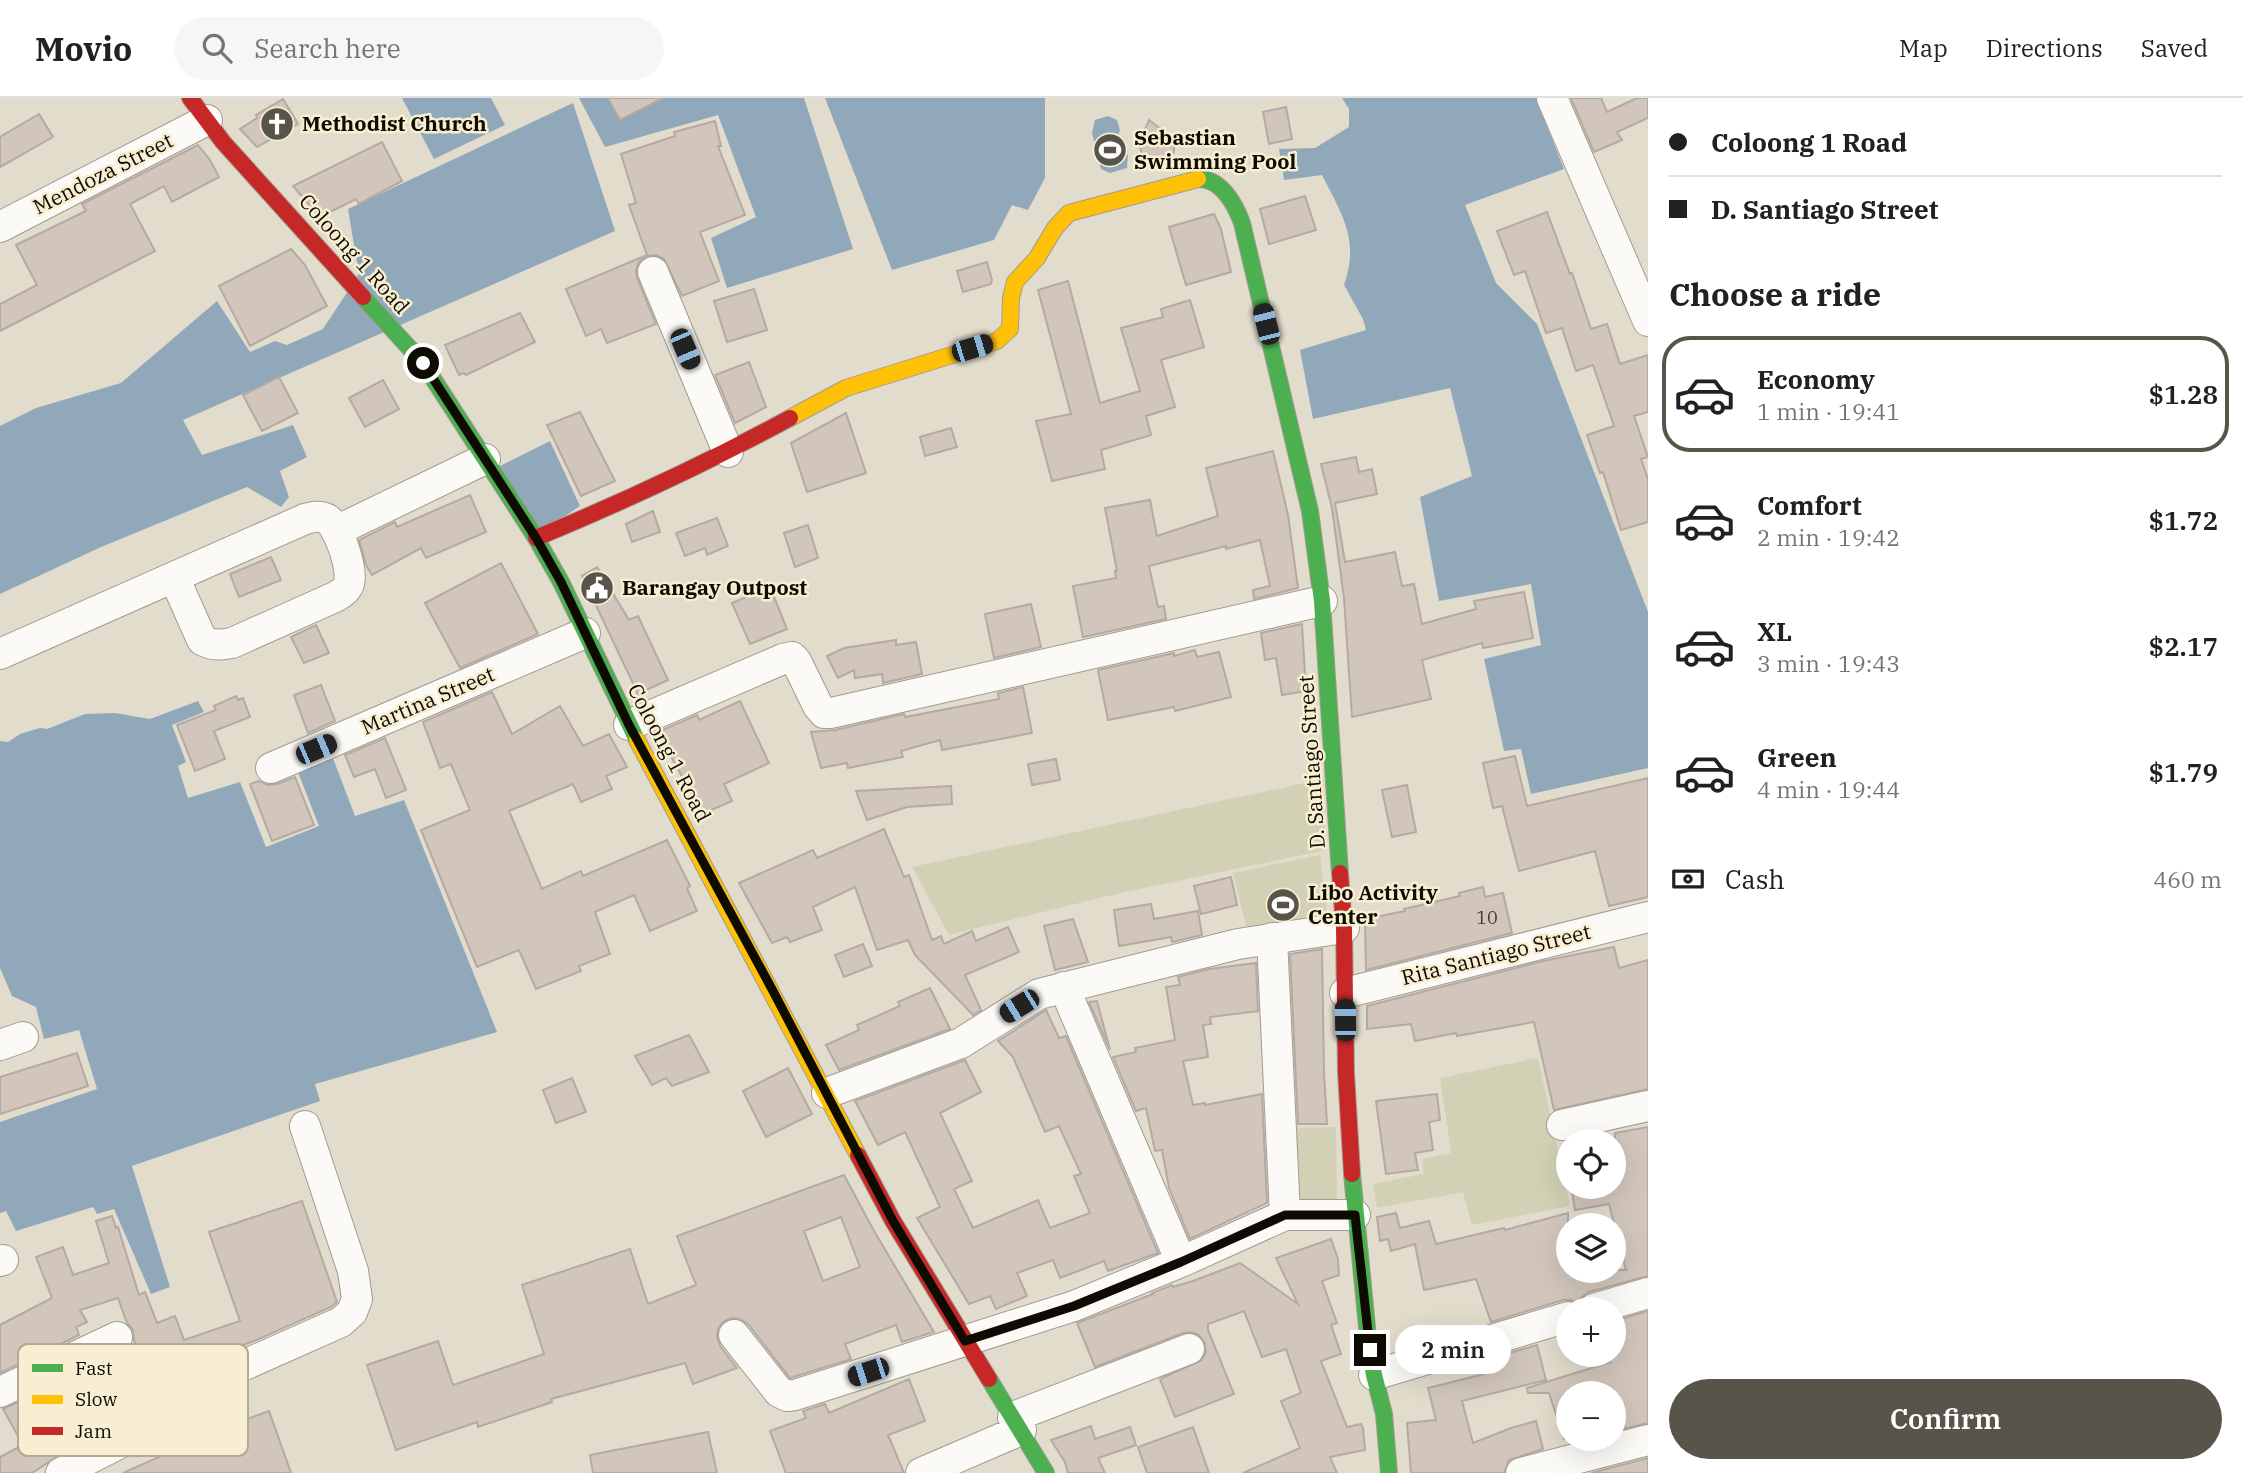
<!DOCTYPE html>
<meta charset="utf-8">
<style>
:root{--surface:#fff;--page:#f6f6f6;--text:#202124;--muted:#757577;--line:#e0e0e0;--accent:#585449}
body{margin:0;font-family:"IBM Plex Serif",serif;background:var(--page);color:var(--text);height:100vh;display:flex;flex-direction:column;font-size:26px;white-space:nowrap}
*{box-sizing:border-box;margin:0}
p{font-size:23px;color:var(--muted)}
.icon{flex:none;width:38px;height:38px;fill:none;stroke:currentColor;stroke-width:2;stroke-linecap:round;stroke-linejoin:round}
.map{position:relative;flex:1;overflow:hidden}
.side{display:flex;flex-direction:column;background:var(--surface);width:595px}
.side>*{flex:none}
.banner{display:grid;align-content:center;height:154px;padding:0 21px;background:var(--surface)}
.controls{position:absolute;left:1556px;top:1031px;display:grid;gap:14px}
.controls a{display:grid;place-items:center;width:70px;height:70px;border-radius:50%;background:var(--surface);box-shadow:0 7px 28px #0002;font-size:35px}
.end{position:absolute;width:32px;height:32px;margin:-16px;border:9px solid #0e0b03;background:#fff;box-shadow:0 0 0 4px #fff}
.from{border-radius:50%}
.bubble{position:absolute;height:49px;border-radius:24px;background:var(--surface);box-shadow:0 7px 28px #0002;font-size:23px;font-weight:600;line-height:49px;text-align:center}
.car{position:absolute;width:21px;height:42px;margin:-21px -10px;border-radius:9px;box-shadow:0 0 5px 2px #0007;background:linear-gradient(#222 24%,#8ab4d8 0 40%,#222 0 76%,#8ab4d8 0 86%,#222 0)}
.banner b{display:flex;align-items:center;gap:24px;height:66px;font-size:26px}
.banner b+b{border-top:2px solid var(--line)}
.banner i{width:18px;height:18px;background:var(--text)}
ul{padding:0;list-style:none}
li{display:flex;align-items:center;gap:21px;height:116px;margin:0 14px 10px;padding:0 7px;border:4px solid transparent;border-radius:28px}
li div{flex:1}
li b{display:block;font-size:26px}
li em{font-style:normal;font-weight:600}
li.on{border-color:var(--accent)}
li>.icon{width:63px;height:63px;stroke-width:1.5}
h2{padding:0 21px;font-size:32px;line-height:84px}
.pay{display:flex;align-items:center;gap:18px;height:77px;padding:0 21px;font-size:26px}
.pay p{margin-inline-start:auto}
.cta{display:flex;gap:14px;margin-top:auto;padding:14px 21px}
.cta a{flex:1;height:80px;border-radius:42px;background:var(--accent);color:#fff;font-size:28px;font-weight:600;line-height:80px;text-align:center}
header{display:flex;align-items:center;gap:42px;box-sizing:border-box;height:98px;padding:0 35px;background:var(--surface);border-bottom:2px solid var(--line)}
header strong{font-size:33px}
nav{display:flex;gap:38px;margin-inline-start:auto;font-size:24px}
.search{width:490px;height:63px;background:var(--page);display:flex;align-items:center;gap:18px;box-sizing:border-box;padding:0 24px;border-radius:38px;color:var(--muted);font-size:26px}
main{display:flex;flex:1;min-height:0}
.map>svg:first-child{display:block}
.green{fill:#d2d1b5}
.water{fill:#90a8b9}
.building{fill:#d2c6bc;stroke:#b3aaa2;stroke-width:2;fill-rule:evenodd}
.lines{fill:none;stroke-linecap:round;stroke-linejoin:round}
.street-casing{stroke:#a19c90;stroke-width:32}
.fast-casing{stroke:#a19c90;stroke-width:18}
.slow-casing{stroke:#a19c90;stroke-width:18}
.jam-casing{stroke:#a19c90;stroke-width:18}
.street{stroke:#fbfaf7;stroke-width:30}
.fast{stroke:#4caf50;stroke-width:16}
.slow{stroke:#ffc107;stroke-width:16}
.jam{stroke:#c62828;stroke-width:16}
.route{stroke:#0e0b03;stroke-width:9}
.labels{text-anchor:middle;stroke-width:5;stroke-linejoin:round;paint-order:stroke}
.number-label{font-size:18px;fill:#413c33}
.poi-label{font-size:21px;font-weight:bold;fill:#0e0b03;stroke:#f8eed1;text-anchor:start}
.street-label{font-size:21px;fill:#0e0b03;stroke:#f8eed1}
.key{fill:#f8eed1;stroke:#b2aa93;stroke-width:2}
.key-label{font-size:19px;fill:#0e0b03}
</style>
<header>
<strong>Movio</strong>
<div class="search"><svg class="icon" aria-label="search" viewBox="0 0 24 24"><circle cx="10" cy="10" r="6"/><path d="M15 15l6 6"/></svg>Search here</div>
<nav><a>Map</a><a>Directions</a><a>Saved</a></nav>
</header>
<main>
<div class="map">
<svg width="1648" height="1375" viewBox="0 0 1648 1375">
<rect width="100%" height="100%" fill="#e2dccc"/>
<path class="green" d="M1324,681L1326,752L1120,795L949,837L912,769Z
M1320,757L1328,824L1248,836L1233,775Z
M1538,960L1570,1108L1472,1127L1463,1094L1377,1110L1373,1086L1424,1076L1422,1061L1451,1055L1440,980Z
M1336,1029L1337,1104H1291L1289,1030Z"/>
<path class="water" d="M402,0H491L505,27L434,61Z
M579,0H804L853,151L727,190L711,140L756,119L718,17L605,49Z
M825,0H1045V80L1028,112L1012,107L994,142L892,172Z
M1342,0H1536L1564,71L1465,107L1496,185L1537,226L1648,514V670L1531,696L1521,651L1504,653L1484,561L1541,547L1531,486L1439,503L1420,399L1472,378L1450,290L1313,321L1300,252L1366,232L1363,221L1344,187C1360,143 1342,116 1322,77L1284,82L1279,51L1315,50L1349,29V11Z
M573,5L615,133L183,322L202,357L293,327L307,359L280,373L289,399L281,409L247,389L101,449L0,496V328L36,310L121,285L217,203L250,254L275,243L287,247L323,231L359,176L348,111Z
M1108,18L1117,22L1120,33L1115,42L1128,57L1127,70L1110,75L1101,71L1092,35L1095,22Z
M550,343L580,408L541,434L500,368Z
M198,603L204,614L172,627L186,664L178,668L188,700L240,684L266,749L319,728L296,669L331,655L355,718L404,702L497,934L315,986L320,1003L132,1068L170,1189L151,1196L114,1111L97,1116L93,1109L16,1133L6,1113L0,1115V1024L97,991L79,932L44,941L36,909L12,898L0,870V643L8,644L20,636L40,630L47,631L85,616L115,615L150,621Z"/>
<path class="building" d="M608,0H663L620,22Z
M1571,0H1601L1607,14L1637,0H1648V20L1617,34L1622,42L1594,54Z
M283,1L298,26L257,49L240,31L257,20L256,17Z
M1286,9L1292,41L1269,46L1263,14Z
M39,16L53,39L0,69V39Z
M1149,22L1174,41V54L1167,63L1158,66L1143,61L1139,45Z
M715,23L721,48H718L745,117L700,134L719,183L682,198L664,161L656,157L646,158L639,164L636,172L637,180L656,226L607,245L601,231L586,238L566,191L647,157L629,107L636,105L621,56L675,38L674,34Z
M382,44L402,83L359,106L356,101L320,119L293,88Z
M198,47L210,62L219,79L172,104L164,88L130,106L155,153L0,233V206L37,187L16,147L86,113L82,106Z
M1305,98L1316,132L1269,146L1260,111Z
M1547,114L1570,176L1572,175L1591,231L1607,226L1620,266L1648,257V314L1634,318L1648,359L1641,361L1648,381V424L1621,432L1603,374L1600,375L1587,337L1614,328L1593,267L1576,273L1562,230L1546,235L1525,173L1514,177L1497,133Z
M1214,116L1221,131L1231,174L1186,187L1169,129Z
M291,151L305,167L327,208L250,248L219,188Z
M987,164L992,182L991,186L963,194L957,173Z
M1068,183L1100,305L1140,293L1121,230L1163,219L1161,211L1190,202L1204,249L1161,262L1175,309L1146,318L1151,337L1101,352L1105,371L1052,383L1036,323L1071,316L1038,192Z
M754,191L767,232L727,244L714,203Z
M520,215L535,244L466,277L464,275L459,277L445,247Z
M749,264L766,309L735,325L715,277Z
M279,279L298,315L262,333L243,297Z
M383,282L399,311L365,329L349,300Z
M580,314L615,383L581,398L547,327Z
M846,315L866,375L807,394L791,345Z
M951,330L957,349L925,358L920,339Z
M1273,353L1288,417L1298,490L1254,501L1253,492L1270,488L1260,442L1226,451V448L1149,468L1158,509L1164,508L1166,521L1083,539L1073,488L1116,480L1115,473H1117L1105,410L1150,402L1157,438L1218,418L1206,370Z
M1356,359L1359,374L1372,371L1377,396L1335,405L1345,464L1395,454L1402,488L1414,486L1422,526L1476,511L1474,503L1524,494L1533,540L1483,550L1482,545L1422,562L1431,601L1352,619L1344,500L1332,410L1321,366Z
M470,397L486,434L426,460L421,450L372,477L366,467L359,442L395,424L397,429Z
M653,413L660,434L632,444L626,426Z
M717,420L728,448L707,457L705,450L685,458L676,435Z
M808,427L818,460L795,469L784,435Z
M271,459L281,482L239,499L230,476Z
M501,465L538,536L460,570L425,505Z
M597,469L629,522L638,518L668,582L638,596L582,478Z
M770,489L787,531L750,546L732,505Z
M1031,506L1041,549L994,560L985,516Z
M1302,526L1306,593L1282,597L1276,560L1265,562L1261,535Z
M316,527L329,555L304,565L291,539Z
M896,542V547L916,544L922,576L883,585L882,576L855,580L854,572L838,580L827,558L844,550Z
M1195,552L1197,559L1219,554L1231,599L1175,613L1174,609L1108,622L1098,572L1174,555V558Z
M321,587L335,623L308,635L294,597Z
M1023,589L1032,635L942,652L940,642L901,653L903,659L848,670L847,665L821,670L811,634L835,632L904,616L905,619L999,601L998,595Z
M492,594L512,636L560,608L583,648L609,636L627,669L606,678L612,691L581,704L573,686L509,713L542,791L581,773L583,778L667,742L690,788L687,790L697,813L650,833L634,797L595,814L610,856L579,868L581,873L536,891L519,852L477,869L421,732L470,712L451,666L440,670L423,624Z
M236,598L238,602L243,600L250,619L214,633L225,661L195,673L177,627L216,612L214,608Z
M740,603L769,665L724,686L732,703L702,716L658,634L697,617L699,622Z
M385,640L406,692L386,700L375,671L354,679L345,657Z
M1515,658L1527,708L1648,680V799L1609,808L1595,753L1519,773L1502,708L1493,710L1483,665Z
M1056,661L1060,682L1032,687L1028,666Z
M295,679L314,727L272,743L250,686L259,683L268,687L277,686Z
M1407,687L1416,734L1392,739L1382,692Z
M951,688L952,706L907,709L867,722L856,693Z
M884,731L904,779L909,777L932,842L941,838L944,846L972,833L976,843L1008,829L1019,854L965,877L981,912L973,917L915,857L908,842L877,852L855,789L813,809L822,832L790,844L787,839L772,845L739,785L813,752L817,760Z
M1231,779L1237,807L1201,816L1194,788Z
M1483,789L1485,799L1503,795L1512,835L1366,872L1365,821L1405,813L1404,811L1460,798L1459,795Z
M1151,806L1154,821L1198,813L1202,837L1172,844L1171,839L1119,848L1114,812Z
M1073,821L1088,864L1055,872L1044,828Z
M863,846L872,868L844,879L835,857Z
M1614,849L1619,870L1648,862V991L1554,1012L1534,924L1457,938L1456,935L1415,943L1411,926L1367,931V908L1543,863Z
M1322,851L1324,975L1327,1026H1298L1290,856Z
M1256,865L1258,913L1210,919L1211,926L1203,927L1208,959L1183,963L1193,1007L1205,1005V1007L1262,996L1267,1105L1190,1141L1169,1090L1162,1052L1155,1053L1146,1010L1136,1013L1113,959L1136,954L1135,950L1175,942L1166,889L1180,887L1178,879L1209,871Z
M930,890L950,931L839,972L826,947L859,932L857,927L900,908L898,904Z
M1097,903L1110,952L1089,904Z
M1046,912L1059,940L1066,938L1158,1155L1108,1173L1104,1163L1060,1180L1053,1162L1017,1175L1027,1198L996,1211L990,1198L969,1206L917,1120L940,1109L905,1034L878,1047L855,1003L965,962L981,994L940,1015L972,1083L954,1091L973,1130L1038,1102L1050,1130L1090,1115L1074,1078L1081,1076L1059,1028L1045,1034L1013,959L998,943Z
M689,937L709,974L672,988L666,980L652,987L635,958Z
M77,955L88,988L0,1016V979Z
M788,970L812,1016L766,1039L743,993Z
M572,980L586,1014L556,1025L543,992Z
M1437,996L1440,1022L1429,1024L1433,1052L1415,1055L1418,1072L1386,1076L1376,1003Z
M1648,1029V1178L1589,1194L1582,1199L1578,1205L1571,1202H1563L1491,1224L1476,1181L1424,1192L1415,1146L1391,1153L1388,1141L1380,1143L1377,1119L1396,1115L1400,1130L1429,1123L1436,1146L1504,1130L1505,1132L1568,1115V1172H1626L1609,1106L1575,1112L1571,1088H1614L1615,1035Z
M844,1077L874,1133L934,1234L902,1244L896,1227L845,1246L851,1261L790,1280L748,1226L740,1221L731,1220L723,1224L718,1231L717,1239L720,1248L737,1270L693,1286L685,1265L551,1301L552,1304L478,1329L477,1324L396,1352L367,1267L438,1243L453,1287L544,1256L522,1187L630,1151L648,1206L696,1187L677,1138ZM841,1119L860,1169L823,1183L804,1133Z
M302,1103L337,1204L331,1209L254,1243L199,1263L200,1267L168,1278L152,1290L134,1242L133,1232L127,1225L118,1200L80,1212L87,1224L76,1229L79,1237L0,1275V1227L52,1200L36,1159L63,1149L73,1177L109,1165L96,1123L112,1118L116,1130L118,1129L139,1197L145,1194L157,1225L175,1218L184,1242L240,1223L209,1134Z
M1331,1141L1338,1161L1339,1177L1322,1183L1337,1225L1331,1227L1341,1256L1321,1263L1347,1329L1361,1326L1363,1330L1365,1352L1330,1359L1337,1375H1243L1300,1350L1281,1303L1301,1295L1286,1251L1262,1259L1244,1213L1208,1226V1232L1234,1296L1175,1319L1160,1281L1202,1262L1206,1254L1205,1245L1199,1237L1191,1234L1183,1235L1095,1269L1077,1225L1153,1196L1152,1195L1172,1187L1173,1189L1193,1183L1240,1165L1298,1206L1276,1160Z
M1648,1213V1325L1614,1333V1295H1568V1340L1564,1341L1549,1295H1528L1527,1290L1611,1264L1608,1256H1614V1223Z
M1537,1247L1546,1282L1462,1303L1473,1345L1511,1330L1536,1323L1543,1351L1509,1362L1504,1375H1411L1407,1325L1436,1322L1428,1290L1484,1276L1481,1263Z
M107,1263L115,1279L99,1285L100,1287L52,1310L69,1351L32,1375H0V1359L23,1347L3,1311Z
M909,1281L925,1323L888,1337L904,1375H786L770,1333L806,1320L803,1313L825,1306L829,1315Z
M212,1300L222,1330L269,1313L291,1375H123L184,1348L173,1319L184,1309Z
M1091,1328L1095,1341L1130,1329L1136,1347L1098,1360L1105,1375H1068L1065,1364L1051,1342Z
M1193,1329L1209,1375H1147L1138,1349Z
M708,1334L717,1375H593L590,1357Z
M1648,1360V1375H1591Z"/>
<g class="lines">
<g class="street-casing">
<path id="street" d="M1552,0L1648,223
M0,129L207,22
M653,174L728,354
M336,433L485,361
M0,556L305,421C312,419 320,417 327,421C339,429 355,475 348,488C345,494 340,496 335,499L232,545C220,547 213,548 202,542L174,479
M629,627L783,561L792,559L796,563L818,608L824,615H831L1322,503
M271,670L585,535
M1272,840L1285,1117
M1064,889L1181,1164
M1345,895L1648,819
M0,947L23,939
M827,995L961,945L1039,896L1238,846L1344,830
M1562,1027L1648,1008
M0,1163L3,1162
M1594,1211L1648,1195
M734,1237L779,1294L787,1298L795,1297L1074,1208L1181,1164L1285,1117H1355
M1374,1277L1568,1219
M0,1294L117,1239
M1013,1319L1189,1251
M61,1375L134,1338L167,1299L177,1293L215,1280L341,1224L352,1214L357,1201L353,1173L305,1028
M921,1375L1021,1332
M1521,1375L1648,1342"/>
</g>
<g class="fast-casing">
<path id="fast" d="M1198,81C1221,80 1235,106 1242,125L1310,413L1322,503L1340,775
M363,199L423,265L536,440L561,484L637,642
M1352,1076L1368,1239L1374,1277L1384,1316L1389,1375
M989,1281L1046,1375"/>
</g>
<g class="slow-casing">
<path id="slow" d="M790,320L846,290L997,243L1010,231L1011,200L1015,184L1037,160L1055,130L1069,115L1198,81
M637,642L858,1057"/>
</g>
<g class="jam-casing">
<path id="jam" d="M190,0L223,44L363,199
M536,440C623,404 707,365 790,320
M1340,775L1344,830L1346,975L1352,1076
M858,1057L893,1123L989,1281"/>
</g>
<use href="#street" class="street"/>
<use href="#fast" class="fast"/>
<use href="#slow" class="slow"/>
<use href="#jam" class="jam"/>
</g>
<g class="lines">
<path class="route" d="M423,265L536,440L561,484L629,627L773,893L893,1123L965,1243L1074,1208L1181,1164L1285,1117H1355L1370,1252"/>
</g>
<defs>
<g id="church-disc" transform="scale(1.75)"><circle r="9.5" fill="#585449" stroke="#f8eed1"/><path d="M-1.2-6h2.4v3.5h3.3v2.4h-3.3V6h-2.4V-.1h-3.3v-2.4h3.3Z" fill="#fff"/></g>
<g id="stadium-disc" transform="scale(1.75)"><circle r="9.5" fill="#585449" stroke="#f8eed1"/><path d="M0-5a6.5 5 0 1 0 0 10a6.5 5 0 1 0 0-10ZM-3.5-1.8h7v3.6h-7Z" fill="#fff"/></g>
<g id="civic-disc" transform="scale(1.75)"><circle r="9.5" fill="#585449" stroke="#f8eed1"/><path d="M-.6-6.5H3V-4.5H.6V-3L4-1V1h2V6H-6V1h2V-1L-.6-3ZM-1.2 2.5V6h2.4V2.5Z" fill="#fff"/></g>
</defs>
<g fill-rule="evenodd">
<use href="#church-disc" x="277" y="26"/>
<use href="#stadium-disc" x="1110" y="52"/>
<use href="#civic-disc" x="597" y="490"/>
<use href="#stadium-disc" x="1283" y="807"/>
</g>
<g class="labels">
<g class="number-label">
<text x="1487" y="826">10</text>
</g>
<g class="poi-label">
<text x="302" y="33">Methodist Church</text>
<text x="1134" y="47">Sebastian<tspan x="1134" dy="24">Swimming Pool</tspan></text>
<text x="622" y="497">Barangay Outpost</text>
<text x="1308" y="802">Libo Activity<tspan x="1308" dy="24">Center</tspan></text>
</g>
<g class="street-label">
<text transform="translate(103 76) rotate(-27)" y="7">Mendoza Street</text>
<text transform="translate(354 156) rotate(48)" y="7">Coloong 1 Road</text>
<text transform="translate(428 603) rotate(-23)" y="7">Martina Street</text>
<text transform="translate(669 655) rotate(62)" y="7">Coloong 1 Road</text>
<text transform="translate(1312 664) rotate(-94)" y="7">D. Santiago Street</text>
<text transform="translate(1496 857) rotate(-14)" y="7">Rita Santiago Street</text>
</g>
</g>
<rect x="18" y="1246" width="230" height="112" rx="10" class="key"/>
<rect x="32" y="1266" width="31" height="8" fill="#4caf50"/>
<rect x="32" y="1297" width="31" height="9" fill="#ffc107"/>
<rect x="32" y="1329" width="31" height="8" fill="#c62828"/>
<g class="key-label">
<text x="75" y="1277">Fast</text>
<text x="75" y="1308">Slow</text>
<text x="75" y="1340">Jam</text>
</g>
</svg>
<div class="controls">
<a><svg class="icon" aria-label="locate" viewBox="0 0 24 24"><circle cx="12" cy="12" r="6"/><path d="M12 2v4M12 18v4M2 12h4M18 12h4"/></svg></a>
<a><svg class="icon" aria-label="layers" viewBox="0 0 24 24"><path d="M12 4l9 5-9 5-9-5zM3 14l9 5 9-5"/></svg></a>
<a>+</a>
<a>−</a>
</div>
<i class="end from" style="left:423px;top:265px"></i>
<i class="end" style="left:1370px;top:1252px"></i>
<div class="bubble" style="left:1395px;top:1227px;width:116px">2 min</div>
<i class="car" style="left:1266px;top:226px;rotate:346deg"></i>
<i class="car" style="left:972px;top:250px;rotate:73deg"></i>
<i class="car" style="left:685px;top:251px;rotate:157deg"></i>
<i class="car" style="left:316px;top:651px;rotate:67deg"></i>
<i class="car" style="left:1019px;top:908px;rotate:238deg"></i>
<i class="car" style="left:1345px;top:922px;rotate:359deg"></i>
<i class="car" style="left:868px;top:1274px;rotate:252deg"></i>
</div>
<section class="side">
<div class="banner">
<b><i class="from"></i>Coloong 1 Road</b>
<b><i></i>D. Santiago Street</b>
</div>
<h2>Choose a ride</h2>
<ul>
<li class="on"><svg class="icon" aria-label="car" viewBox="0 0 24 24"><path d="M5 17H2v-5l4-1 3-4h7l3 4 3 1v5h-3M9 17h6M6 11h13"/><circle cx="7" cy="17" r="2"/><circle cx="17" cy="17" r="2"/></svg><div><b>Economy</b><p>1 min · 19:41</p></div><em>$1.28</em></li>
<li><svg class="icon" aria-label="car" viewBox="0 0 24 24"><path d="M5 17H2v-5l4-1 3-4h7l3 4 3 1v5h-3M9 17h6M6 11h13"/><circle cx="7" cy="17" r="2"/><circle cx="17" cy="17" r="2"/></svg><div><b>Comfort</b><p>2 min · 19:42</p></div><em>$1.72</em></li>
<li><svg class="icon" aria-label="car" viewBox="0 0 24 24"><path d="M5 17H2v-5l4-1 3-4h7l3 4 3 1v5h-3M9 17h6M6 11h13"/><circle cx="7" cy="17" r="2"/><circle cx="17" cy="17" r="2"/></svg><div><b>XL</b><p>3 min · 19:43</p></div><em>$2.17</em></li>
<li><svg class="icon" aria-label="car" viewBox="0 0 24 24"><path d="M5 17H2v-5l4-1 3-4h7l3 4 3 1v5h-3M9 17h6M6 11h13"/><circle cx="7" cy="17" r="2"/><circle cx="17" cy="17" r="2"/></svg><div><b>Green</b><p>4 min · 19:44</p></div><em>$1.79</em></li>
</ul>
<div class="pay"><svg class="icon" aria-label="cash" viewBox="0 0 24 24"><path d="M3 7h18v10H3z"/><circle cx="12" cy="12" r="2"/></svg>Cash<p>460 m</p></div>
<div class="cta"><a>Confirm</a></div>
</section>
</main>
